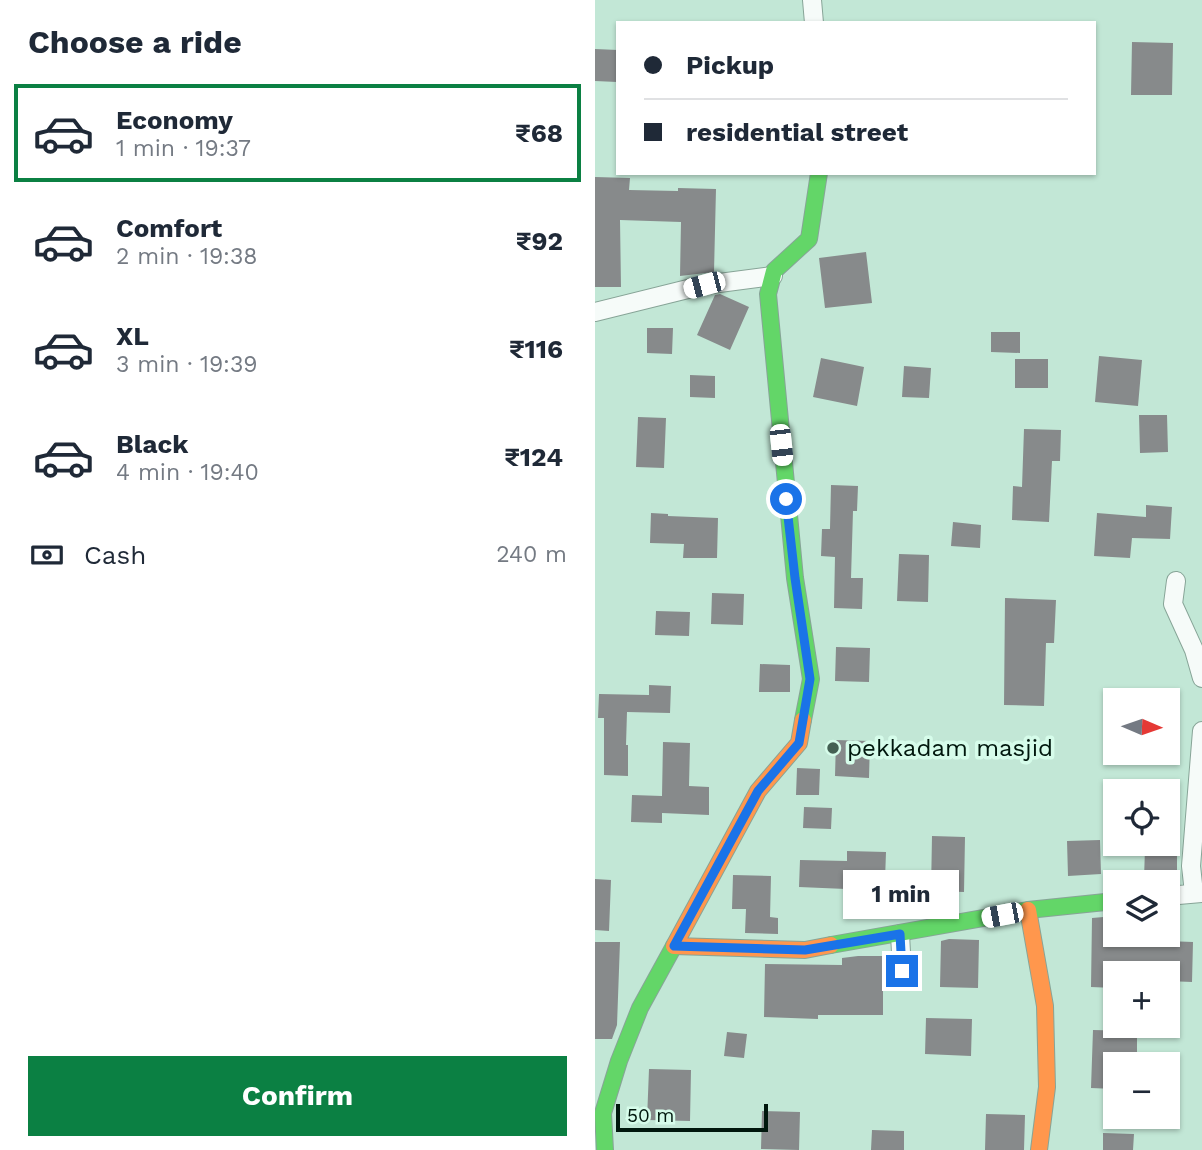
<!DOCTYPE html>
<meta charset="utf-8">
<style>
:root{--surface:#fff;--page:#f6f6f7;--text:#1f2937;--muted:#747a83;--line:#e0e1e3;--accent:#0b8043}
body{margin:0;font-family:"Work Sans",sans-serif;background:var(--page);color:var(--text);height:100vh;display:flex;flex-direction:column;font-size:26px;white-space:nowrap}
*{box-sizing:border-box;margin:0}
p{font-size:23px;color:var(--muted)}
.icon{flex:none;width:38px;height:38px;fill:none;stroke:currentColor;stroke-width:2;stroke-linecap:round;stroke-linejoin:round}
.map{position:relative;flex:1;overflow:hidden}
.panel{display:flex;flex-direction:column;background:var(--surface);width:595px}
.panel>*{flex:none}
.hud{position:absolute;left:21px;top:21px;width:480px;height:154px;border-radius:0px;box-shadow:0 2px 5px #0004;display:grid;align-content:center;height:154px;padding:0 28px;background:var(--surface)}
.needle{width:46px;rotate:92deg}
.fabs{position:absolute;left:508px;top:688px;display:grid;gap:14px}
.fabs a{display:grid;place-items:center;width:77px;height:77px;border-radius:0px;background:var(--surface);box-shadow:0 2px 5px #0004;font-size:35px}
.scale{position:absolute;left:21px;bottom:18px;width:152px;box-sizing:border-box;padding-left:7px;border:4px solid #00170d;border-top:0;font-size:19px;line-height:24px;white-space:nowrap;color:#00170d;-webkit-text-stroke:5px #d6fcea;paint-order:stroke}
.end{position:absolute;width:32px;height:32px;margin:-16px;border:9px solid #1a73e8;background:#fff;box-shadow:0 0 0 4px #fff}
.from{border-radius:50%}
.bubble{position:absolute;height:49px;border-radius:0px;background:var(--surface);box-shadow:0 2px 5px #0004;font-size:23px;font-weight:700;line-height:49px;text-align:center}
.car{position:absolute;width:21px;height:42px;margin:-21px -10px;border-radius:9px;box-shadow:0 0 5px 2px #0007;background:linear-gradient(#fff 24%,#345 0 40%,#fff 0 76%,#345 0 86%,#fff 0)}
.hud b{display:flex;align-items:center;gap:24px;height:66px;font-size:26px}
.hud b+b{border-top:2px solid var(--line)}
.hud i{width:18px;height:18px;background:var(--text)}
ul{padding:0;list-style:none}
li{display:flex;align-items:center;gap:21px;height:98px;margin:0 14px 10px;padding:0 14px;border:4px solid transparent;border-radius:0px}
li div{flex:1}
li b{display:block;font-size:26px}
li em{font-style:normal;font-weight:700}
li.on{border-color:var(--accent)}
li>.icon{width:63px;height:63px;stroke-width:1.5}
h2{padding:0 28px;font-size:32px;line-height:84px}
.pay{display:flex;align-items:center;gap:18px;height:77px;padding:0 28px;font-size:26px}
.pay p{margin-inline-start:auto}
.cta{display:flex;gap:14px;margin-top:auto;padding:14px 28px}
.cta a{flex:1;height:80px;border-radius:0px;background:var(--accent);color:#fff;font-size:28px;font-weight:700;line-height:80px;text-align:center}
main{display:flex;flex:1;min-height:0}
.map>svg:first-child{display:block}
.building{fill:#878a8b}
.lines{fill:none;stroke-linecap:round;stroke-linejoin:round}
.street-casing{stroke:#87a497;stroke-width:20}
.fast-casing{stroke:#87a497;stroke-width:18}
.slow-casing{stroke:#87a497;stroke-width:18}
.street{stroke:#f6fbf9;stroke-width:18}
.fast{stroke:#63d668;stroke-width:16}
.slow{stroke:#ff974d;stroke-width:16}
.route{stroke:#1a73e8;stroke-width:9}
.poi-dot{fill:#446053;stroke:#d6fcea;stroke-width:2.5}
.labels{text-anchor:middle;stroke-width:7;stroke-linejoin:round;paint-order:stroke}
.poi-label{font-size:24px;fill:#00170d;stroke:#d6fcea;text-anchor:start}
</style>
<main>
<section class="panel">
<h2>Choose a ride</h2>
<ul>
<li class="on"><svg class="icon" aria-label="car" viewBox="0 0 24 24"><path d="M5 17H2v-5l4-1 3-4h7l3 4 3 1v5h-3M9 17h6M6 11h13"/><circle cx="7" cy="17" r="2"/><circle cx="17" cy="17" r="2"/></svg><div><b>Economy</b><p>1 min · 19:37</p></div><em>₹68</em></li>
<li><svg class="icon" aria-label="car" viewBox="0 0 24 24"><path d="M5 17H2v-5l4-1 3-4h7l3 4 3 1v5h-3M9 17h6M6 11h13"/><circle cx="7" cy="17" r="2"/><circle cx="17" cy="17" r="2"/></svg><div><b>Comfort</b><p>2 min · 19:38</p></div><em>₹92</em></li>
<li><svg class="icon" aria-label="car" viewBox="0 0 24 24"><path d="M5 17H2v-5l4-1 3-4h7l3 4 3 1v5h-3M9 17h6M6 11h13"/><circle cx="7" cy="17" r="2"/><circle cx="17" cy="17" r="2"/></svg><div><b>XL</b><p>3 min · 19:39</p></div><em>₹116</em></li>
<li><svg class="icon" aria-label="car" viewBox="0 0 24 24"><path d="M5 17H2v-5l4-1 3-4h7l3 4 3 1v5h-3M9 17h6M6 11h13"/><circle cx="7" cy="17" r="2"/><circle cx="17" cy="17" r="2"/></svg><div><b>Black</b><p>4 min · 19:40</p></div><em>₹124</em></li>
</ul>
<div class="pay"><svg class="icon" aria-label="cash" viewBox="0 0 24 24"><path d="M3 7h18v10H3z"/><circle cx="12" cy="12" r="2"/></svg>Cash<p>240 m</p></div>
<div class="cta"><a>Confirm</a></div>
</section>
<div class="map">
<svg width="607" height="1150" viewBox="0 0 607 1150">
<rect width="100%" height="100%" fill="#c2e7d6"/>
<path class="building" d="M537,42L578,43L577,95H536Z
M0,49L23,50L22,82L0,81Z
M0,177L35,178L34,190L83,191V188L121,189L119,272L85,276L86,222L25,220L26,287H0Z
M271,252L277,303L230,308L224,258Z
M125,294L154,307L135,350L102,335L120,295Z
M52,328H78L77,354L52,353Z
M396,332H425V353L396,352Z
M504,356L547,360L543,406L500,402Z
M226,358L269,367L262,406L218,397Z
M420,359H453V388H420Z
M309,366L336,368L334,398L307,397Z
M95,375L120,376V398L95,397Z
M544,415H572L573,452L545,453Z
M43,417L71,418L69,468L41,467Z
M429,429L466,430L465,461H457L454,522L417,520L418,486L427,487Z
M236,485L263,486L262,511H258L256,578H268L267,609L239,608L240,557L226,556L227,529H235Z
M551,505L577,507L575,539L537,538L535,558L499,556L502,513L551,517Z
M56,513L73,514V516L123,518L122,558H88L89,544L55,543Z
M358,522L386,525L385,548L356,546Z
M304,554L334,555L333,602L302,601Z
M117,593L149,594L148,625L116,624Z
M410,598L461,600L459,643H451L449,706L409,705Z
M61,611L95,612L94,636L60,635Z
M241,647L275,648L274,682L240,681Z
M165,664L195,665V692H164Z
M54,685L76,686L75,713L32,712L31,745H33V776L9,775V718H3L4,694L54,695Z
M241,740L275,741L274,778L240,776Z
M68,742L95,743L94,786L114,787V815L67,813V823L36,822L37,795L67,796Z
M202,768L225,769L224,795H201Z
M209,807L237,808L236,829L208,828Z
M337,836L370,837L369,892L336,891Z
M505,840L506,874L473,876L472,841Z
M550,848H582V879H549Z
M252,851L291,852L289,908L251,907V889L204,887L205,860L252,861Z
M138,875L176,876L175,917L183,918V934L150,933L151,909H137Z
M0,879L16,880L14,931L0,930Z
M520,916V934H545L544,940L598,942L597,982L572,981V973H520V988L496,987L497,918Z
M354,939L384,940L383,988L345,987L346,941Z
M0,942H25L22,1025L17,1039H0Z
M263,956H288V1015H223V1019L169,1017L170,964L247,965V958Z
M331,1018L377,1019L376,1056L330,1054Z
M498,1030L542,1031V1064H520V1089L496,1088Z
M132,1032L152,1034L149,1058L129,1056Z
M54,1069L96,1070L95,1121L52,1120Z
M167,1111L205,1112L204,1150L166,1149Z
M391,1114L430,1115L429,1150H390Z
M277,1130L309,1131V1150H276Z
M508,1133L539,1134L538,1150H508Z"/>
<g class="lines">
<g class="street-casing">
<path id="street" d="M217,0L219,23
M0,312L109,285L178,276
M581,581L578,604L599,650L607,678
M599,893L596,866L607,731
M572,896L607,893
M305,934L307,971"/>
</g>
<g class="fast-casing">
<path id="fast" d="M208,720L216,679L200,578L173,294L179,271L214,239L224,173
M236,945L433,910L520,901
M10,1150L8,1113L24,1061L45,1008L79,946"/>
</g>
<g class="slow-casing">
<path id="slow" d="M208,720L204,743L163,791L79,946L210,950L236,945
M433,910L450,1006L452,1087L444,1150"/>
</g>
<use href="#street" class="street"/>
<use href="#fast" class="fast"/>
<use href="#slow" class="slow"/>
</g>
<g class="lines">
<path class="route" d="M191,499L200,578L215,679L204,743L163,791L79,946L210,950L305,934L307,971"/>
</g>
<circle class="poi-dot" cx="238" cy="748" r="7"/>
<g class="labels">
<g class="poi-label">
<text x="252" y="756">pekkadam masjid</text>
</g>
</g>
</svg>
<div class="fabs">
<a><svg class="needle" viewBox="-14 -14 28 28"><path d="M0-13l5 13h-10z" fill="#e53935"/><path d="M0 13l5-13h-10z" fill="#747a83"/></svg></a>
<a><svg class="icon" aria-label="locate" viewBox="0 0 24 24"><circle cx="12" cy="12" r="6"/><path d="M12 2v4M12 18v4M2 12h4M18 12h4"/></svg></a>
<a><svg class="icon" aria-label="layers" viewBox="0 0 24 24"><path d="M12 4l9 5-9 5-9-5zM3 14l9 5 9-5"/></svg></a>
<a>+</a>
<a>−</a>
</div>
<div class="scale">50 m</div>
<i class="end from" style="left:191px;top:499px"></i>
<i class="end" style="left:307px;top:971px"></i>
<div class="bubble" style="left:248px;top:870px;width:116px">1 min</div>
<i class="car" style="left:109px;top:285px;rotate:255deg"></i>
<i class="car" style="left:186px;top:445px;rotate:174deg"></i>
<i class="car" style="left:407px;top:915px;rotate:259deg"></i>
<div class="hud">
<b><i class="from"></i>Pickup</b>
<b><i></i>residential street</b>
</div>
</div>
</main>
